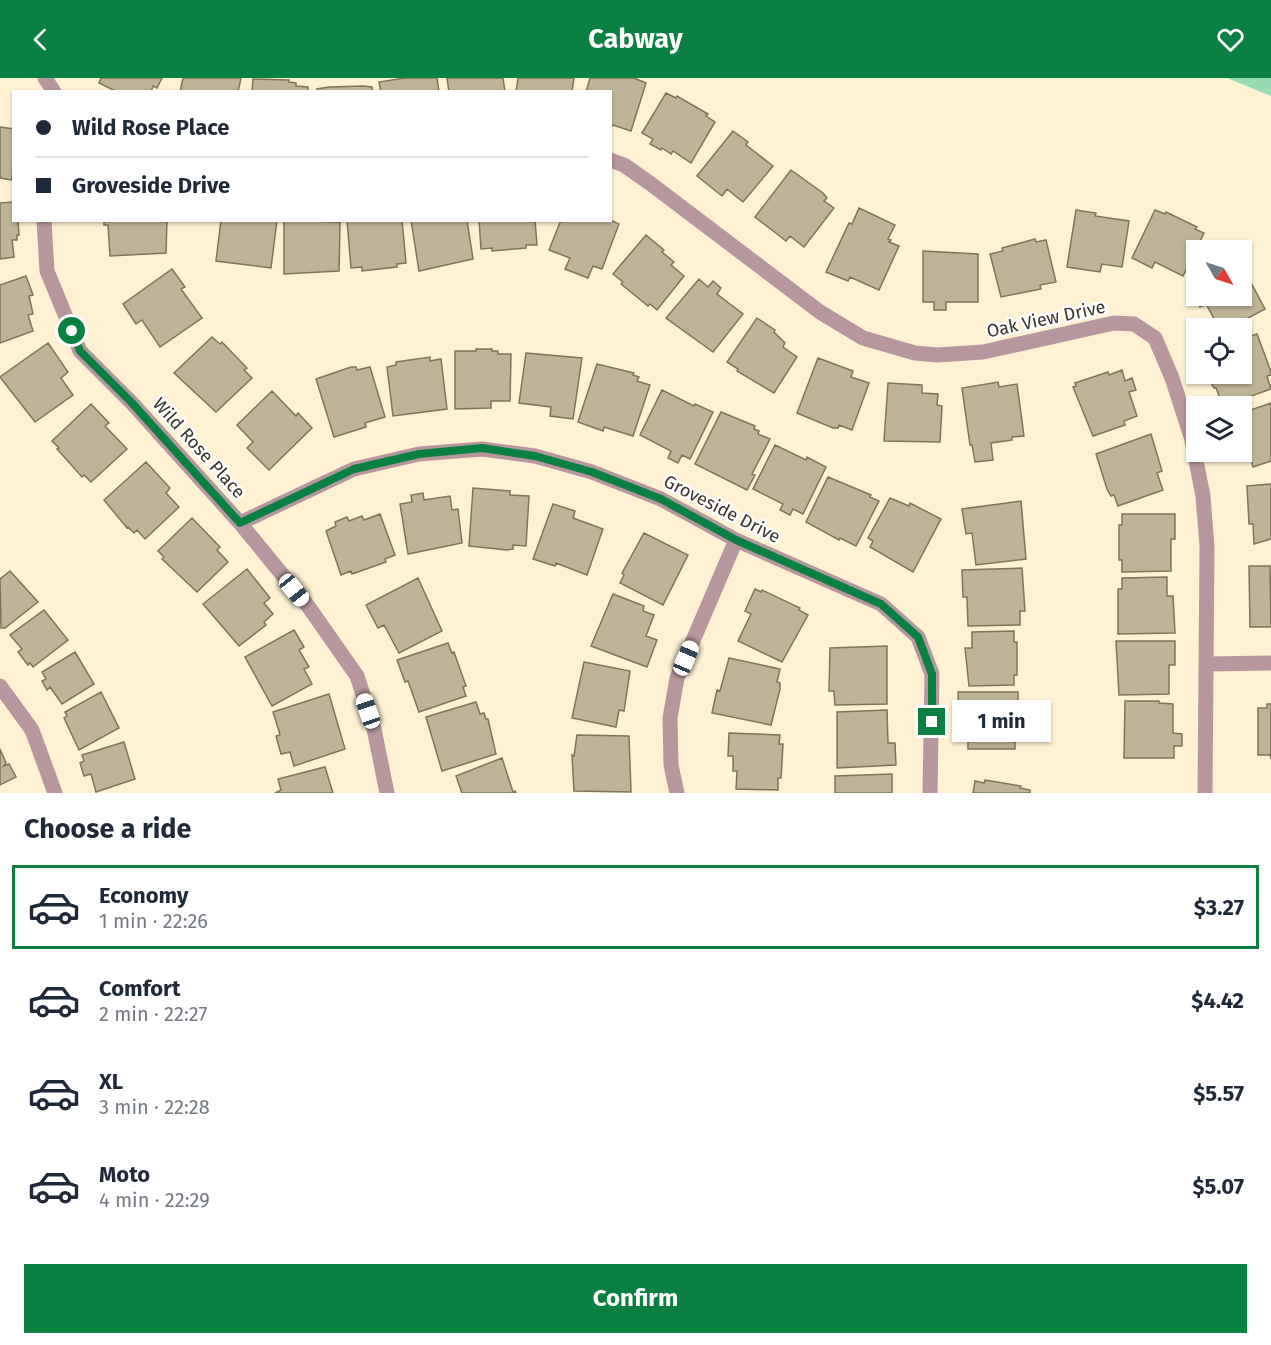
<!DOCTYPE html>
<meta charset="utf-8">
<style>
:root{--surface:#fff;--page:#f6f6f7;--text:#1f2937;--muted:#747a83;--line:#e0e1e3;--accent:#0b8043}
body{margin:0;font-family:"Fira Sans",sans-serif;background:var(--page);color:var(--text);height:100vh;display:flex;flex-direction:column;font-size:22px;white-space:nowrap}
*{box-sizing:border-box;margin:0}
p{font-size:20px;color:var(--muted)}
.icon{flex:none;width:33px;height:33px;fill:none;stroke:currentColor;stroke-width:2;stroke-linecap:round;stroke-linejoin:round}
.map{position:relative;height:715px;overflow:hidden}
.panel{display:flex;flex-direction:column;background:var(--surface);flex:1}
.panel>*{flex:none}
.top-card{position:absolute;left:12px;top:12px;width:600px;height:132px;border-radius:0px;box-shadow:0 2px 4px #0004;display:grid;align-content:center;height:132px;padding:0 24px;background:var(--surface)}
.needle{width:39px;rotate:129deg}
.tools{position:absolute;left:1186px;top:162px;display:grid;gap:12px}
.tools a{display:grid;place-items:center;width:66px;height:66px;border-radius:0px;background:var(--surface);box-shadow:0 2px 4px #0004;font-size:30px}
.end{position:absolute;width:27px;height:27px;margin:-14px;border:8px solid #0b8043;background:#fff;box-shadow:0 0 0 3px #fff}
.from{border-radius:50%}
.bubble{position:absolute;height:42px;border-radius:0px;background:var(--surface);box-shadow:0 2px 4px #0004;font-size:20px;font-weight:700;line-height:42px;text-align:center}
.car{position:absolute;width:18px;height:36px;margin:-18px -9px;border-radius:8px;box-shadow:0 0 4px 2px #0007;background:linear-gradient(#fff 24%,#345 0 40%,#fff 0 76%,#345 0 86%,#fff 0)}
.top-card b{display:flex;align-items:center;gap:21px;height:57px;font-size:22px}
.top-card b+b{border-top:2px solid var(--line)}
.top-card i{width:15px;height:15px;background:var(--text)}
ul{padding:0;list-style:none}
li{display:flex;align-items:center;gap:18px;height:84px;margin:0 12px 9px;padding:0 12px;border:3px solid transparent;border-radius:0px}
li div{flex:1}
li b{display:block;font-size:22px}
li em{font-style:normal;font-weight:700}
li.current{border-color:var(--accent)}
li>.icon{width:54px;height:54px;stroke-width:1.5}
h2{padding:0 24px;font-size:27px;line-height:72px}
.button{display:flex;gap:12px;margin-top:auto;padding:12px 24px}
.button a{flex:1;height:69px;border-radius:0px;background:var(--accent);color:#fff;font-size:24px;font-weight:700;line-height:69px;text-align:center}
header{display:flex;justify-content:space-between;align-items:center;height:78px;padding:0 24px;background:var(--accent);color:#fff;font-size:27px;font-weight:700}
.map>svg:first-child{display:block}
.green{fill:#96dcb3}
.building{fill:#bfb496;stroke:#7e7458;stroke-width:1.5}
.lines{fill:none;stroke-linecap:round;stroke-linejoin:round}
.minor{stroke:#b7969d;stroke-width:15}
.route{stroke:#0b8043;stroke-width:8}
.labels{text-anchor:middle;stroke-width:5;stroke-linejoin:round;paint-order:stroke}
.street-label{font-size:18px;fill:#373327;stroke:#fff}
</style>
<header><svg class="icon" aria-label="back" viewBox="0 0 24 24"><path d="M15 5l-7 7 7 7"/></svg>Cabway<svg class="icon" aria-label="heart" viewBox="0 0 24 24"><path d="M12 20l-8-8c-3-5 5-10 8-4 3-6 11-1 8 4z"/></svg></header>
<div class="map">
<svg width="1271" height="715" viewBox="0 0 1271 715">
<rect width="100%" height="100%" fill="#fef2d3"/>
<path class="green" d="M1227,0H1271V18Z"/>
<path class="building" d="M101,0H162L157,10L153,8L151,14H117L99,5Z
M183,0H241L238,14H180Z
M405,0H437L439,14H381L379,4Z
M447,0H503L505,14H449Z
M518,0H574L572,14H516Z
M590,0H634L646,5L631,53L613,47L610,50V14H586Z
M253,1L289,2V4L296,5V8L308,9V14H252Z
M363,8L372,9L373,14H317V11L329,9Z
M666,15L676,20L677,18L708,36L706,38L715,44L691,85L673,73L671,76L662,70L661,72L650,66L653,61L642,55Z
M0,49L14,51L12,102L0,100Z
M733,53L748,64L746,67L773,88L743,124L727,111L722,118L697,98Z
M791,92L823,115L827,120L824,123L834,130L804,169L790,158L786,163L755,139Z
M14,124V142H18L19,157H17V162H12L14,179L0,181V125Z
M859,130L895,147L888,161L891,162L889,164L899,168L879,212L850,199L848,203L826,194L849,145L852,146Z
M1076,132L1096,135L1095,138L1129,143L1122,189L1102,186L1100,194L1067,189Z
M1155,132L1165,136L1166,134L1197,149L1195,151L1204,155L1183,198L1155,184L1152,190L1132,180Z
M104,142H167L166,175L110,178L108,147H104Z
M221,142H277L271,190L216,183Z
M284,142L340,144L339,193L284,196Z
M347,142H402L406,185L397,186V189L362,193V189L351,190Z
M411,142H467L473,181L419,193Z
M479,142H535L537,167H526V170L492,173V170L481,171Z
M561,142H610L619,146L602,191L593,188L588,200L565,191L570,180L549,172Z
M646,157L664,172L662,174L674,184L671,187L684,198L657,232L650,226L648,228L621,206L623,204L613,196Z
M1035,161L1036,164L1046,162L1056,204L1040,207L1041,211L1001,219L990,176L1003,173L1002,170Z
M923,173L978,176V224H946V232H934V224H923Z
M1242,182L1251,199L1249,201L1265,231L1230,250H1219L1206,226L1200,229L1189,208L1197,204V218H1242Z
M172,191L185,209L181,211L202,240L160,269L142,242L136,246L123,226Z
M26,198L33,217L29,218L33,236L28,237L33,253L0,265V207Z
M699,201L708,209L713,203L721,210L717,216L743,236L713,274L666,240Z
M757,240L775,252L774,254L785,265L783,269L797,279L774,315L737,293L738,291L727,284Z
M1257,256L1270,291L1271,297L1267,298L1271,311L1223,328L1216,310H1214L1206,296H1242V261Z
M212,259L220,266L222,264L247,290L244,292L252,300L216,334L174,295Z
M48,265L68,294L61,300L73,317L35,344L0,299Z
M476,271H492V273H498V276H511L510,323H491V330L455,331V273H476Z
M526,275L582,280L573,341L550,338L551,329L519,325Z
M430,279V283L441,281L447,331L393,338L387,289L396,287V284Z
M818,280L853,293L851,299L869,305L852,352L839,347L838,350H833L797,335Z
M597,286L634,295L633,297L639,299L637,303L650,307L633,358L604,349L603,353L578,344Z
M351,289H356L357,292L370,289L385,339L365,345L366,349L334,359L316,301Z
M1122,292L1125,303L1132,300L1136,312L1129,314L1137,338L1124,343L1125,347L1093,358L1073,309L1076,308L1075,305L1108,294L1109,297Z
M998,304L999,309L1017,306L1024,358L1012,359V362L991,365L993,382L975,384L972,367H970L962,310Z
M888,305L922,307V315L938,316L937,327L942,328L940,364L884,363Z
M662,312L694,328L695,326L713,334L690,381L682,377L678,385L668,380L671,373L640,357Z
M272,313L296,338L298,335L312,350L269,392L247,370L253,364L237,347Z
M1271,325V383L1253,389L1248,372L1244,373L1242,368V335Z
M91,326L109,345L105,348L127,371L91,404L84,397L82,399L57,371L59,370L52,363Z
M721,334L755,348L754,351L759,353L758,356L770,361L752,396L755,397L747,412L695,386Z
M1151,356L1162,393L1157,395L1163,412L1118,428L1114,417L1111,418L1107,411L1096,376Z
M775,367L806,382L807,379L826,389L803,436L793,431L790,437L780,432L783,426L753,411Z
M146,384L170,410L166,415L179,429L145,461L137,452L134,455L128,449L127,450L104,422Z
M828,399L871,417L870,419L879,423L856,468L840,460L839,462L806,444Z
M1271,406V461L1254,466L1253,446H1249L1247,408Z
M473,410L510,413V417L529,418L526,468L513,467V471L507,472L469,468Z
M423,415L424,422L450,418L452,432L458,431L462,465L408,476L400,426L412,424L411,417Z
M890,420L909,428L910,425L941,441L913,494L870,469L873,463L868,460Z
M1021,423L1026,481L976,487L972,455L966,456L962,431Z
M553,426L575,433L573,440L603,451L587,497L556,485L555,488L533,481Z
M380,436L395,477L385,481L386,484L352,496L351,493L341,497L326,453L336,448L335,444L347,439L349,443L362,438L364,442Z
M1122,436H1175V461H1171V493L1122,494V482H1119V447H1122Z
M192,440L220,469L217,472L228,484L197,514L162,481L164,479L158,473Z
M644,455L688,477L663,527L620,505L624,497L622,495Z
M1249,488H1270L1271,549H1250Z
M1022,490L1025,533H1020V547L968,548L967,519H963L962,492Z
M247,491L270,520L264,525L273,536L264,544L266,547L239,568L203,526Z
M10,493L38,524L5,550H1L0,501Z
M1167,499V518H1173L1175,555L1118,556V511H1122V500Z
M418,500L442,553L399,575L384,547L378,550L366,527Z
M755,511L761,514L762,512L800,530L799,532L808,537L782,584L738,563L751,536L745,533Z
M613,516L644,528L643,533L654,537L646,558L657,562L647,589L591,568Z
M44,532L68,562L33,589L30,585L28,587L18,574L22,571L10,557Z
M294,552L304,569L299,572L309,589L304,591L312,606L272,628L245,579Z
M1014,553V564H1017V597H1014V607L969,608L965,570H972V554Z
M1116,563H1175V587H1169V616L1119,617Z
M448,565L452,575L454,574L466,608L463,609L466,618L419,634L408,603L405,604L397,582Z
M887,568V626L835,627L834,613H829L830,570Z
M75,574L94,606L62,626L50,609L47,612L42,603L46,601L42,594Z
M729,580L780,591L777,604L780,605V611L771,647L712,635L717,612L720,613Z
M584,584L630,593L624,633L619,632L616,649L572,640Z
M101,614L119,650L79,672L64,640L67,638L65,634Z
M958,614H1018V637H1015V671H968V649H959Z
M329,616L345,671L294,688L290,674L281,676L276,658L280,657L279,653L273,634Z
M1125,623H1159V625L1173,626V655L1182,656V668H1174V680H1124Z
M476,624L480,636L484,635L486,641H488L496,676L442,693L426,639Z
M1267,626H1271V681L1270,677H1258V630H1267Z
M887,632L888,665H895L896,687L837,690V634Z
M729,655L780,657L779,666H783L781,700H778V712L736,711L737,693H733V678H728Z
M577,657L629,658L631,714L574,713L572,677L574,678Z
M124,664L135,701L96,714L91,696L84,698L80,685L84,683L82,677Z
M0,671L6,685L4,688L9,686L16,699L0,707Z
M502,680L513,714L515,713L516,715H462L456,698Z
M325,689L333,715H275L281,712L278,701Z
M892,696V715H835V698Z
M985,702L1021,708L1020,710L1030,712V715H973L975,703L984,705Z"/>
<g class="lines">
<path class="minor" d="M45,0L54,14
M610,82L624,87L651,106L820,234L863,260L915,275L937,277L983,274L1114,245L1134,246L1155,260L1172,300L1192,362L1203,418L1207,468L1205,715
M44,142L47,193L80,273L132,325L240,445L308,528L357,598L374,651L387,715
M240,445L354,391L419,376L482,371L535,378L592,394L661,421L736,462L881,526L918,559L932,596L930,715
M1206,586L1271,585
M0,608L32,652L55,715
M677,715L671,687L670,640L677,600L736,462"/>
</g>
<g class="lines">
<path class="route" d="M72,253L80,273L132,325L240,445L354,391L419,376L482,370L535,378L592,394L661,421L736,462L881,526L918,559L932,596V644"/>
</g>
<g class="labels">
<g class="street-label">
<text transform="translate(1046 241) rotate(-12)" y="6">Oak View Drive</text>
<text transform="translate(199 370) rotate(48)" y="6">Wild Rose Place</text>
<text transform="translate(722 431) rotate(27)" y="6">Groveside Drive</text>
</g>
</g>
</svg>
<div class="tools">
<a><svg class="needle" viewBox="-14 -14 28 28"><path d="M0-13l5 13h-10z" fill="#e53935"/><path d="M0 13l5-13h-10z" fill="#747a83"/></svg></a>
<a><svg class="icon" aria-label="locate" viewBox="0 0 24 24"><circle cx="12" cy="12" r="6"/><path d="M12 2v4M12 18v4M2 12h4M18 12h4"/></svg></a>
<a><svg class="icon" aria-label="layers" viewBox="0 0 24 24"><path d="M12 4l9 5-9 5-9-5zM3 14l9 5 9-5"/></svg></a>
</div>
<i class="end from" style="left:72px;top:253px"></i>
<i class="end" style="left:932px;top:644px"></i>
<div class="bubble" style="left:952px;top:622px;width:99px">1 min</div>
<i class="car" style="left:294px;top:512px;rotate:141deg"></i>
<i class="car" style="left:686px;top:580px;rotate:23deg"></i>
<i class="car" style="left:368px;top:633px;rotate:341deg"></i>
<div class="top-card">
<b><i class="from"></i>Wild Rose Place</b>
<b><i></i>Groveside Drive</b>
</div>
</div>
<section class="panel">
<h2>Choose a ride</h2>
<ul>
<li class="current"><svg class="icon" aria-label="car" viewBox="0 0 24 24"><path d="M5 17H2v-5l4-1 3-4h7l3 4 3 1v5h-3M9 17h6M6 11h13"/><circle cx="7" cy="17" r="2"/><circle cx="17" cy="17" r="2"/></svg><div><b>Economy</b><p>1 min · 22:26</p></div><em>$3.27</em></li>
<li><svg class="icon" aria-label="car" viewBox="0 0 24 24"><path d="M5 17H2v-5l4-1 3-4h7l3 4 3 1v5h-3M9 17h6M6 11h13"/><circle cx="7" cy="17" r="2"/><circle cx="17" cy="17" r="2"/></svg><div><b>Comfort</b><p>2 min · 22:27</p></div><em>$4.42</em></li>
<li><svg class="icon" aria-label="car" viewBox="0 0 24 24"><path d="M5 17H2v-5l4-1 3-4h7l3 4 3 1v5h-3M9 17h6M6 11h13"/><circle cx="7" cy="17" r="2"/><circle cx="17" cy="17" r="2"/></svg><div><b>XL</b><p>3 min · 22:28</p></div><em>$5.57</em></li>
<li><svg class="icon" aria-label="car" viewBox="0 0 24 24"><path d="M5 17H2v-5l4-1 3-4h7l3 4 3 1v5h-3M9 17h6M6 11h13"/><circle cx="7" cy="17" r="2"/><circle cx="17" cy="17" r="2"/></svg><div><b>Moto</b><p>4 min · 22:29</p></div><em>$5.07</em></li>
</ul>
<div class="button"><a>Confirm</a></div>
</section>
